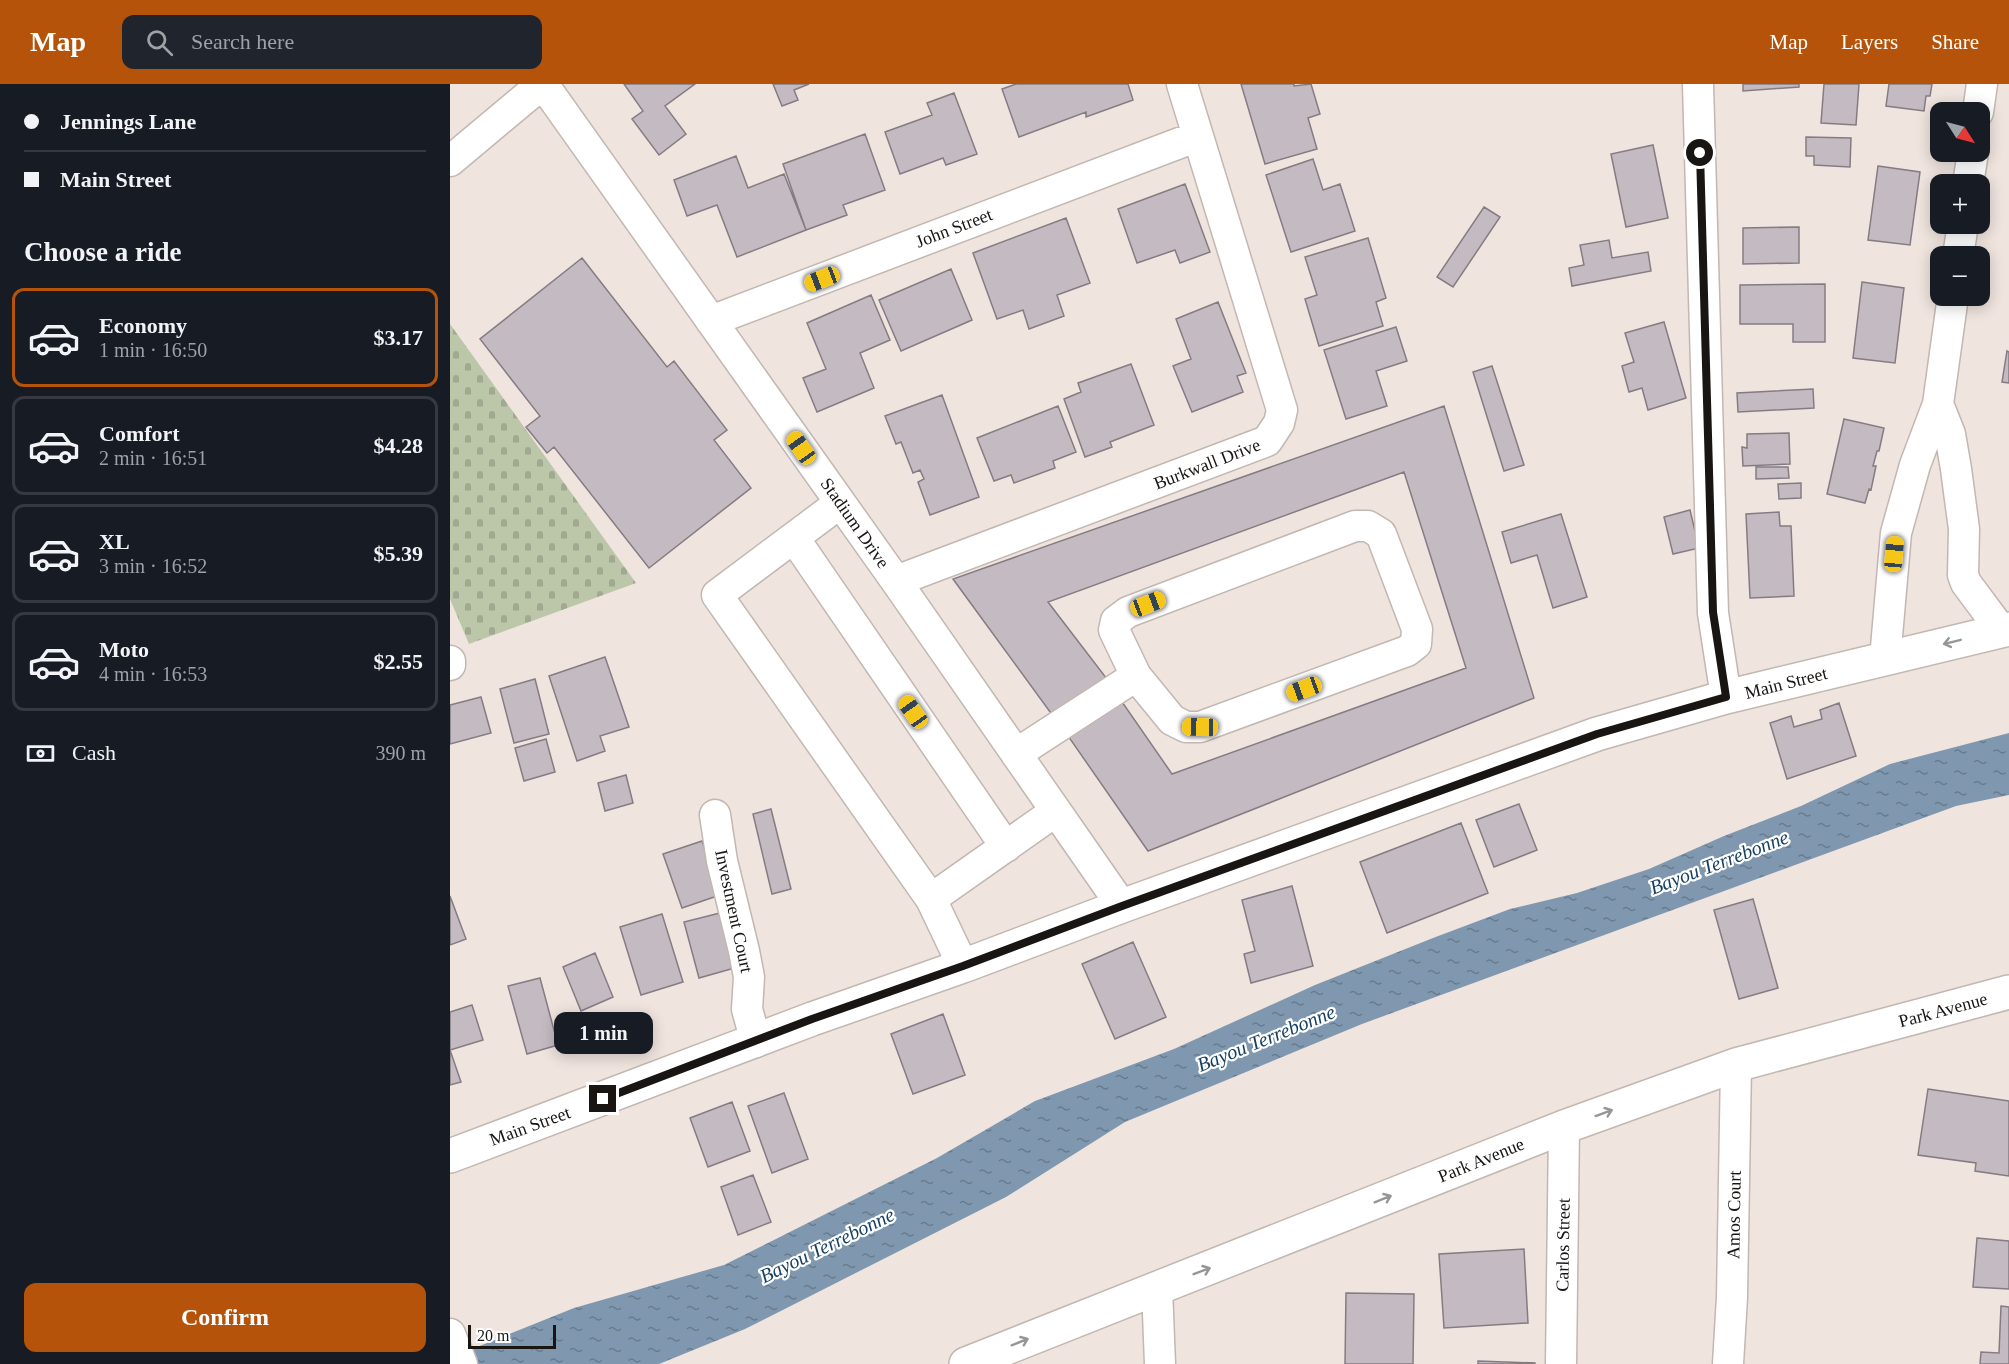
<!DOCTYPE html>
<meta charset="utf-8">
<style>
:root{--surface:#171b24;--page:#20242c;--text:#f1f3f6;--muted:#9ea1a6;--line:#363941;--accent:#b45309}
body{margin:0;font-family:"Times New Roman",serif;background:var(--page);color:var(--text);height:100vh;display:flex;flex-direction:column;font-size:22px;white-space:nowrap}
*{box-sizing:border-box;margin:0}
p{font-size:20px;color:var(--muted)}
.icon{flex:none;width:33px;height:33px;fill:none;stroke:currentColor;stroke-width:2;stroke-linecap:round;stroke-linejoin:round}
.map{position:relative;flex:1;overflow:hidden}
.panel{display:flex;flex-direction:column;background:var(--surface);width:450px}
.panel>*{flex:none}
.hud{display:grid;align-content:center;height:132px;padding:0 24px;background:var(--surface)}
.needle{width:39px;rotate:126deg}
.fabs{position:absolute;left:1480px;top:18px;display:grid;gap:12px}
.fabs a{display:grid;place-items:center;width:60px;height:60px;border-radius:12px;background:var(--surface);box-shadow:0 3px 15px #0003;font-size:30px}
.scale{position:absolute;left:18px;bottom:15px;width:88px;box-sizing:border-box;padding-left:6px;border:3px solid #181513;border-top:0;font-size:16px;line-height:21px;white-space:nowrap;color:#181513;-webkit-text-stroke:4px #fff;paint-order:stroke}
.end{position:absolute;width:27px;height:27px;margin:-14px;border:8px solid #181513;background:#fff;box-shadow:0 0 0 3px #fff}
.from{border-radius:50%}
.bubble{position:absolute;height:42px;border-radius:12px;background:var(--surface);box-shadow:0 3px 15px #0003;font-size:20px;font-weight:700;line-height:42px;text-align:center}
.car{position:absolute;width:18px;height:36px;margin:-18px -9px;border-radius:8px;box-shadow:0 0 4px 2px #0007;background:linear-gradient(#f5c518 24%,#345 0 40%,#f5c518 0 76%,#345 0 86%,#f5c518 0)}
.hud b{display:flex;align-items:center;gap:21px;height:57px;font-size:22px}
.hud b+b{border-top:2px solid var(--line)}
.hud i{width:15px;height:15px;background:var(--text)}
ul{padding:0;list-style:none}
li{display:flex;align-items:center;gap:18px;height:99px;margin:0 12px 9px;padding:0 12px;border:3px solid var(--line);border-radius:12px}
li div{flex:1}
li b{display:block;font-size:22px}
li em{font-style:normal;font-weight:700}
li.active{border-color:var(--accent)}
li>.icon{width:54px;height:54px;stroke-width:1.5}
h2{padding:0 24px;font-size:27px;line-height:72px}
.pay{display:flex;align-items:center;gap:15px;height:66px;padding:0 24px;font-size:22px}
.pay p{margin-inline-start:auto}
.primary-button{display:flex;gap:12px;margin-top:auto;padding:12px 24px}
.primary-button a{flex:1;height:69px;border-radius:12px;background:var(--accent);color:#fff;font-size:24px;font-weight:700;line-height:69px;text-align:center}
header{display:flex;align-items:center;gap:36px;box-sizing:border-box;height:84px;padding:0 30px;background:var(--accent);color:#fff}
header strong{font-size:28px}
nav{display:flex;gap:33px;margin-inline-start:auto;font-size:21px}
.search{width:420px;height:54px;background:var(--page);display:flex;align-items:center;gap:15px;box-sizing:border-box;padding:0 21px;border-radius:12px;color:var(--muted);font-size:22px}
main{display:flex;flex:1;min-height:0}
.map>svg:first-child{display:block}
.cemetery{fill:url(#cemetery-stones)}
.water{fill:url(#water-ripples)}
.building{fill:#c4bbc2;stroke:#857c83;stroke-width:1.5}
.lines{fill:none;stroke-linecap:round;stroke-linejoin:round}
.minor-casing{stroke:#c2b7b1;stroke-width:33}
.major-casing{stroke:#c2b7b1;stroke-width:36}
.minor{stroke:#fff;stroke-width:30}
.major{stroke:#fff;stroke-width:33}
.oneway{stroke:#979695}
.route{stroke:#181513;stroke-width:8}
.labels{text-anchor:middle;stroke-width:4.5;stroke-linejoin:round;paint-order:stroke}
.street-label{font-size:18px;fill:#181513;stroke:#fff}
.water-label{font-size:20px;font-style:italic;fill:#164062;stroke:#fff}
</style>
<header>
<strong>Map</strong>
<div class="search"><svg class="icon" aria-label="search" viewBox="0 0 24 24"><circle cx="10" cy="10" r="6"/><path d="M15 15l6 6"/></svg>Search here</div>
<nav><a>Map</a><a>Layers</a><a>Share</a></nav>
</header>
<main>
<section class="panel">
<div class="hud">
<b><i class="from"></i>Jennings Lane</b>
<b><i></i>Main Street</b>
</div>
<h2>Choose a ride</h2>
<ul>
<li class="active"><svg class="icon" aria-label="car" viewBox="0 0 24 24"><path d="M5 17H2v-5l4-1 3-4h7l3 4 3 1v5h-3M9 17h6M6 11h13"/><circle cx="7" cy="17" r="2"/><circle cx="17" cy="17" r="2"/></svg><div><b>Economy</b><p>1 min · 16:50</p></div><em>$3.17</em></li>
<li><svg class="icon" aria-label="car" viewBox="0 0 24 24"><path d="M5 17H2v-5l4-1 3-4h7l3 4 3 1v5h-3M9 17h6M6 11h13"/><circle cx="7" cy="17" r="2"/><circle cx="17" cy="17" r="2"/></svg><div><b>Comfort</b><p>2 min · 16:51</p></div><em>$4.28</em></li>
<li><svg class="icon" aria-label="car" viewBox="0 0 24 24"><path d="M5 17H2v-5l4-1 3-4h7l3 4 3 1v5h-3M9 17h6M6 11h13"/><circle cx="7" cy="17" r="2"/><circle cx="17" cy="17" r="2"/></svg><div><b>XL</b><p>3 min · 16:52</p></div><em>$5.39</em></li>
<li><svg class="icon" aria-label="car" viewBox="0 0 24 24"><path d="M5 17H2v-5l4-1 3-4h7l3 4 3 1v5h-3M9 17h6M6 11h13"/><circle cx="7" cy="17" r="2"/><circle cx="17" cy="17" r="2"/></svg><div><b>Moto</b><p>4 min · 16:53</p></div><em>$2.55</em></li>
</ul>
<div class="pay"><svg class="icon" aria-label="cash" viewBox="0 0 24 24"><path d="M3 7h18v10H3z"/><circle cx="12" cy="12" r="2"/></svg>Cash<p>390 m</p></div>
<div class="primary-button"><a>Confirm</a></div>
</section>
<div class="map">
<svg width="1559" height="1280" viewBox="0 0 1559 1280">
<defs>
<pattern id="cemetery-stones" width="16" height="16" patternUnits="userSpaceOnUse" patternTransform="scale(1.5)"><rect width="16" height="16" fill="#bcc6a8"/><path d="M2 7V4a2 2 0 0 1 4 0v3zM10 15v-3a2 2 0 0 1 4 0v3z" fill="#a1a990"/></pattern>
<pattern id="water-ripples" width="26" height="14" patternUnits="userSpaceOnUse" patternTransform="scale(1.5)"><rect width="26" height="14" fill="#7f98af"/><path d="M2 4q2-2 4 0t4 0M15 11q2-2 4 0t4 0" fill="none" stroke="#677b8d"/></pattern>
</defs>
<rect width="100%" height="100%" fill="#efe4de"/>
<path class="cemetery" d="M0,240L186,499L19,560L0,515Z"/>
<path class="water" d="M1559,649V711L1506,722L912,940L675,1038L556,1113L295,1245L209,1280H0V1274L124,1224L274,1181L487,1074L585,1017L724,965L865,901L983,854L1060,825L1127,809L1199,785L1274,752L1351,722L1440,680Z"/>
<path class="building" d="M174,0H245L215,22L236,50L209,71L182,35L193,27Z
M323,0H359L344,6L348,16L332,22Z
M566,0H678L683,16L636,33V28L569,53L552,5Z
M791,0H844V2L861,0L870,30L858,34L867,65L815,80Z
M1293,0H1349V3L1293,7Z
M1374,0H1409L1406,41L1371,39Z
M1439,0H1482L1480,12H1476L1474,27L1436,22Z
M504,9L527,70L496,81L493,74L450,90L435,48L482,31L477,19Z
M415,50L435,106L393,121L397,131L356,146L333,80Z
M1356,53L1401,54L1400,83L1364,81V72H1356Z
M1203,61L1218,134L1176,143L1161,70Z
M286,72L298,104L334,90L356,146L287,173L267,121L237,132L224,96Z
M863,75L873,106L890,100L905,147L841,168L816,91Z
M1428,82L1470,88L1460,161L1418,156Z
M735,100L760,168L730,179L725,166L687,179L668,125Z
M1034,123L1050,133L1003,203L987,193Z
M616,134L640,199L607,211L614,232L579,245L573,226L547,235L523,169Z
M1349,143V179L1293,180V144Z
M918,154L936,214L926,218L933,242L869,262L855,215L867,211L855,173Z
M1159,156L1162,174L1198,168L1201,187L1122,202L1119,184L1134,181L1130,161Z
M132,174L217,283L224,277L277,346L264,356L301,404L199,484L104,363L97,369L76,343L90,332L30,255Z
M501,185L522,236L451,267L429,216Z
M1412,198L1454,204L1445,279L1403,274Z
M1375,200V258H1343V240H1290V201Z
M421,211L440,256L410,269L424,304L367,328L353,294L376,285L357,239Z
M768,218L796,289L787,292L793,308L742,328L723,282L741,275L726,235Z
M1214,238L1236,314L1198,326L1192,304L1179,308L1172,282L1184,278L1175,249Z
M946,243L957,277L926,287L937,322L896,335L874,266Z
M1557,267L1559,268V299L1552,298Z
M681,280L704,341L660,358L662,363L635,373L614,315L631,308L628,299Z
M1042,282L1074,381L1054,387L1023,288Z
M1363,305L1364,324L1288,328L1287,309Z
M492,311L529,413L480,431L468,398L474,395L470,386L463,389L451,358L446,360L435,332Z
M608,322L626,368L603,377L605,384L564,399L561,391L544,397L527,354Z
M994,322L1084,614L698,767L616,649L668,612L722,690L1016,584L954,388L598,518L657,595L603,632L503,495Z
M1394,335L1434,344L1429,367H1427L1423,382H1426L1421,406L1419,405L1415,419L1377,410Z
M1339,349L1340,380L1293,382L1292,363L1297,364V350Z
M1306,383H1338L1339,394L1306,395Z
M1351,399V414L1329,415L1328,400Z
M1240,426L1249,464L1223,470L1214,433Z
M1329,428L1330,442H1341L1344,512L1300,514L1296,430Z
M1111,430L1137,513L1103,524L1087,471L1061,479L1052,448Z
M155,573L179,643L150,652L155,667L127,677L99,592Z
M85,595L99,650L64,659L50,605Z
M31,613L41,649L0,660V621Z
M1389,619L1406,672L1337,695L1320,639L1341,632L1344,643L1372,635L1370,626Z
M96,655L105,688L74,697L65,664Z
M176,691L183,719L155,727L148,699Z
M1069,720L1087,766L1044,783L1026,736Z
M321,725L341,805L322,810L303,730Z
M1011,739L1038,809L937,849L910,778Z
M252,757L270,811L232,824L213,770Z
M842,802L863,882L801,899L794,870L805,867L792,816Z
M0,812L16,855L0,861Z
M1303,815L1328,904L1289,915L1264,826Z
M274,828L288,883L249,894L234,838Z
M212,830L233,898L191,911L170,843Z
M683,858L716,933L665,955L632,880Z
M145,869L163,913L131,927L113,883Z
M90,894L108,961L77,970L58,902Z
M22,921L33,956L0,966L11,998L0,1001V928Z
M493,930L515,991L463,1010L441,950Z
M1478,1005L1559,1017V1092L1525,1087L1526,1079L1468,1071Z
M334,1009L358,1075L322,1089L298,1022Z
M282,1018L300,1067L258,1083L240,1034Z
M303,1091L321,1138L288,1151L271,1103Z
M1527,1154L1559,1157V1205L1523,1203Z
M1074,1165L1078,1239L994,1244L989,1170Z
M896,1209L964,1210L963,1280H895Z
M1551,1222L1559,1223V1280H1530L1531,1268L1549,1269Z
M1028,1277L1085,1279V1280H1028Z"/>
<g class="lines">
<g class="minor-casing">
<path id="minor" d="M93,0L446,497L672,822
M1248,0L1263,529L1276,613
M1528,28L1532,0
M0,77L92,0
M1518,100L1523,68
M1508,172L1513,140
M261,237L748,52
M1488,320L1500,350L1506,385L1514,445L1513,491L1516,499L1551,546
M390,419L267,511L481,815L513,882
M344,454L556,763
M446,497L817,357L829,339L832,326L732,0
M1435,575L1446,449L1465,381L1488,320L1503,212
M0,577V581
M566,670L686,592L664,546L666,537L678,528L905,442H918L931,450L967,545L966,560L957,567L750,643H736L722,636L686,592
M265,731L272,777L294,867L299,893L297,925L306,958
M481,815L606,727
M707,1204L710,1280
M0,1250L12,1280
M1111,1280L1114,1043
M1278,1280L1282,1213L1286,981"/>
</g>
<g class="major-casing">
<path id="major" d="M0,1072L362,935L513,882L672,822L1147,650L1276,613L1559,545
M516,1280L1114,1043L1286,981L1559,908"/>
</g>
<use href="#minor" class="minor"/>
<use href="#major" class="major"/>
</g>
<defs><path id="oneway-shaft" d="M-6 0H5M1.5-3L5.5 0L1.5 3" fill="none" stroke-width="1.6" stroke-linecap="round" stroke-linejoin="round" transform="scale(1.5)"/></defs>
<g class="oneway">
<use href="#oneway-shaft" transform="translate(1502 558) rotate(166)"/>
<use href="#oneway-shaft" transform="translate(1154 1029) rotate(-20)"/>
<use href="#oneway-shaft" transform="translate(933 1115) rotate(-22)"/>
<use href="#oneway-shaft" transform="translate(752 1187) rotate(-21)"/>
<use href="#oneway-shaft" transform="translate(570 1258) rotate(-22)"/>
</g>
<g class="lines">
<path class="route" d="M153,1015L362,935L513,882L672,822L1147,650L1276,613L1263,528L1250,69"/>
</g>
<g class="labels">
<g class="street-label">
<text transform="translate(504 144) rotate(-21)" y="6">John Street</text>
<text transform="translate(757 380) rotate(-21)" y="6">Burkwall Drive</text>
<text transform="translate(405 439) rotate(55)" y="6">Stadium Drive</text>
<text transform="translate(1336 599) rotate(-14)" y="6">Main Street</text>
<text transform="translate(284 827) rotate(78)" y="6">Investment Court</text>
<text transform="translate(1493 926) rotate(-15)" y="6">Park Avenue</text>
<text transform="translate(80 1042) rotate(-20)" y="6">Main Street</text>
<text transform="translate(1031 1076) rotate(-22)" y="6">Park Avenue</text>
<text transform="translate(1284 1131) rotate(-89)" y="6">Amos Court</text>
<text transform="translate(1113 1161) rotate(-89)" y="6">Carlos Street</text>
</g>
<g class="water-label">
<text transform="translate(1269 778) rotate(-21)" y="7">Bayou Terrebonne</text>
<text transform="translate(816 954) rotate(-22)" y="7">Bayou Terrebonne</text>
<text transform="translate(377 1161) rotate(-26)" y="7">Bayou Terrebonne</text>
</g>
</g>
</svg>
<div class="fabs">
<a><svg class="needle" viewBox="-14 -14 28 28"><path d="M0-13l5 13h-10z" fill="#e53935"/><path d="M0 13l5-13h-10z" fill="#9ea1a6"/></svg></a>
<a>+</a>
<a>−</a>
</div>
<div class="scale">20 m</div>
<i class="end from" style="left:1250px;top:69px"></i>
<i class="end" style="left:153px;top:1015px"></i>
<div class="bubble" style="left:104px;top:928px;width:99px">1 min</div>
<i class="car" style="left:372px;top:195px;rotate:249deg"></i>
<i class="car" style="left:351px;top:364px;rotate:325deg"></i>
<i class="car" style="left:1444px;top:470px;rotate:5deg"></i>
<i class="car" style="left:698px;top:520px;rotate:69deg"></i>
<i class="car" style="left:854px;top:605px;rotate:250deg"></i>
<i class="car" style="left:463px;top:628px;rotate:325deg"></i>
<i class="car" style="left:750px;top:643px;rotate:271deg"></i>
</div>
</main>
